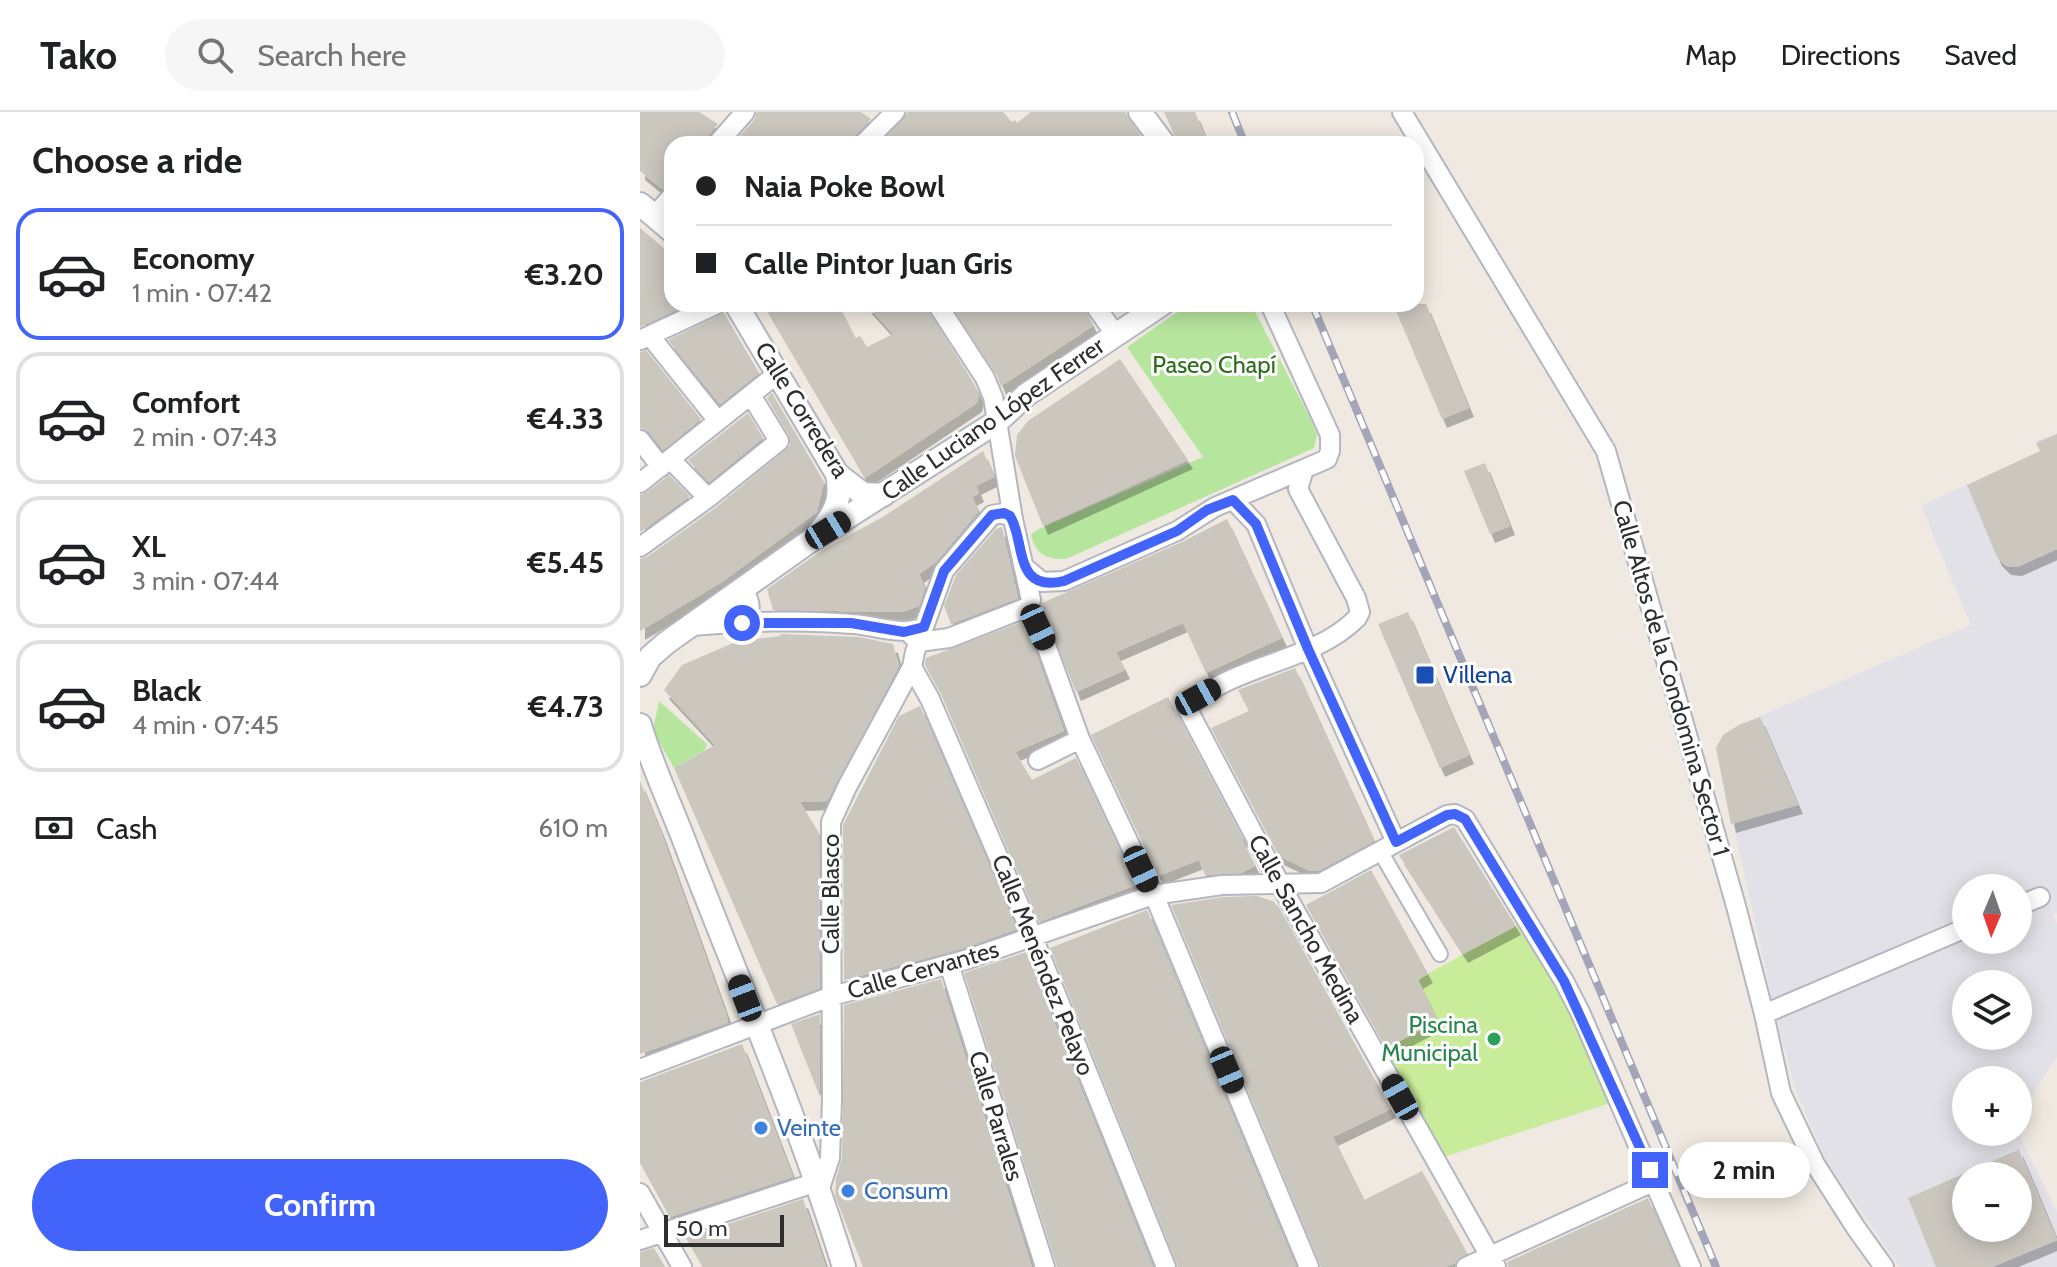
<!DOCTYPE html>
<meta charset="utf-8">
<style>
:root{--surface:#fff;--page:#f6f6f6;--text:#202124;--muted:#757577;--line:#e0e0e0;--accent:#4264fb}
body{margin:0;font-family:Cabin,sans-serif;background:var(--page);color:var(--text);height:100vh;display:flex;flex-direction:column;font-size:30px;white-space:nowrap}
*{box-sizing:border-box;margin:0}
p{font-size:26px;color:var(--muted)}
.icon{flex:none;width:44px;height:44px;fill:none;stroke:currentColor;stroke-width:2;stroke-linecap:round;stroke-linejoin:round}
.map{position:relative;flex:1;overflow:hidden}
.side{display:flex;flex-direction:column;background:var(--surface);width:640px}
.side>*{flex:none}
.hud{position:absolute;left:24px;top:24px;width:760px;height:176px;border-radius:24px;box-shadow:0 4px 20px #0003;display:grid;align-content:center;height:176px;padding:0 32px;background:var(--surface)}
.needle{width:52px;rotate:182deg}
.tools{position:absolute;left:1312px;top:762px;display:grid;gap:16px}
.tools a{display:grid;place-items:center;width:80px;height:80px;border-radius:50%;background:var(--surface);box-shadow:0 4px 20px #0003;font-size:40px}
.scale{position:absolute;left:24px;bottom:20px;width:120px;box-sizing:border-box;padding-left:8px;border:4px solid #2e2e2e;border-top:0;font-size:22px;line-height:28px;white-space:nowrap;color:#2e2e2e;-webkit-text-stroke:6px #fff;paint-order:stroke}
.end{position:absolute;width:36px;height:36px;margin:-18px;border:10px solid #4264fb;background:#fff;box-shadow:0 0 0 4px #fff}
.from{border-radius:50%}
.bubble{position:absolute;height:56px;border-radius:28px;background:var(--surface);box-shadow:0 4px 20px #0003;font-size:26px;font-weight:800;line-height:56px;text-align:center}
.car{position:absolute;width:24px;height:48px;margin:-24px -12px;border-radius:10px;box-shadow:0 0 6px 2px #0007;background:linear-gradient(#222 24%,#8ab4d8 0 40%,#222 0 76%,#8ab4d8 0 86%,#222 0)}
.hud b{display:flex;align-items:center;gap:28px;height:76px;font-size:30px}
.hud b+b{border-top:2px solid var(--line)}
.hud i{width:20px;height:20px;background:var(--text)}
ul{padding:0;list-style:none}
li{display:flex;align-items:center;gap:24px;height:132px;margin:0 16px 12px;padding:0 16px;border:4px solid var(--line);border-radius:24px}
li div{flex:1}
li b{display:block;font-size:30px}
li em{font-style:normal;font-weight:800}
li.active{border-color:var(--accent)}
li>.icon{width:72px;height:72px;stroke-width:1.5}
h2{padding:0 32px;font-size:36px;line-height:96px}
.pay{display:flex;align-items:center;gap:20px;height:88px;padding:0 32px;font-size:30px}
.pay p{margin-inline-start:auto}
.primary-button{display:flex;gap:16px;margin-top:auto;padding:16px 32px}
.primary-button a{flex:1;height:92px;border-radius:48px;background:var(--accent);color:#fff;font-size:32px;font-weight:800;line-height:92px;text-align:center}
header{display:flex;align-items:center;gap:48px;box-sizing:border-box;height:112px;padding:0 40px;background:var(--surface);border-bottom:2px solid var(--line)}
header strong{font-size:38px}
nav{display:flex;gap:44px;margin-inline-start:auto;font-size:28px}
.search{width:560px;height:72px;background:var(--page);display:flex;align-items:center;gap:20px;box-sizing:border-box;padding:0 28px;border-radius:44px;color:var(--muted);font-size:30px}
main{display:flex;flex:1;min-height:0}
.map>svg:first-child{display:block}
.industrial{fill:#e3e1e8;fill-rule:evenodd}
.green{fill:#b6e59e}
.pitch{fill:#c9ec9a}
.building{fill:#cbc7bf;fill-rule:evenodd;filter:url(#shadow)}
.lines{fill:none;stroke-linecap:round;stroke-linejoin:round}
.pedestrian-casing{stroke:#b4b7c1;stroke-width:18}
.minor-casing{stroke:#b4b7c1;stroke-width:22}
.tertiary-casing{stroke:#b4b7c1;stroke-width:26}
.pedestrian{stroke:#fff;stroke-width:14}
.minor{stroke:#fff;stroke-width:18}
.tertiary{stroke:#fff;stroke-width:22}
.rail-casing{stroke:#a3a6b8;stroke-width:8}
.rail{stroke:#fff;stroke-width:5;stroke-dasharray:15;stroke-linecap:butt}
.route{stroke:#4264fb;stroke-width:10}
.transit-dot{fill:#1a4fb4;stroke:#fff;stroke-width:3}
.leisure-dot{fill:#2e9e5b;stroke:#fff;stroke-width:3}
.shop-dot{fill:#3f7fe0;stroke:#fff;stroke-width:3}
.labels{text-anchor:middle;stroke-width:6;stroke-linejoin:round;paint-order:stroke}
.park-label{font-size:24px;fill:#2c6e1b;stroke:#fff}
.street-label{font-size:24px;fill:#2e2e2e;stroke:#fff}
.transit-label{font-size:24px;fill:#164399;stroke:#fff;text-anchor:start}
.leisure-label{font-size:24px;fill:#27864d;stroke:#fff;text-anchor:end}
.shop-label{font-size:24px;fill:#366cbe;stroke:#fff;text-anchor:start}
</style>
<header>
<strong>Tako</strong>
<div class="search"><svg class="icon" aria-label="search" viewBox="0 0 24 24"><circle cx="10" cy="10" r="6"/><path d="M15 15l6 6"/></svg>Search here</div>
<nav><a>Map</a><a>Directions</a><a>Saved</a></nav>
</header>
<main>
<section class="side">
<h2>Choose a ride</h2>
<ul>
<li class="active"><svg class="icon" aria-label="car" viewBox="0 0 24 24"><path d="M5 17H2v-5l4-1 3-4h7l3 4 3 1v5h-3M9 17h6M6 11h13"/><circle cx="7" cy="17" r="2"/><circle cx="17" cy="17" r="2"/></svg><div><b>Economy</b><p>1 min · 07:42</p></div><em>€3.20</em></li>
<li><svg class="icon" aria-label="car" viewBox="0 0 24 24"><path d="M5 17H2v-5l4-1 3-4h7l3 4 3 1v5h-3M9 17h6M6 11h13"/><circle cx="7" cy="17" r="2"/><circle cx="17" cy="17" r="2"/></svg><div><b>Comfort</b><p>2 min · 07:43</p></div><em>€4.33</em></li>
<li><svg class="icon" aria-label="car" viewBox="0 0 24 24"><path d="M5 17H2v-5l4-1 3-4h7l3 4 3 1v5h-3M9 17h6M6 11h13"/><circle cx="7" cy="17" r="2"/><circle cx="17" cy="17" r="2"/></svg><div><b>XL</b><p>3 min · 07:44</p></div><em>€5.45</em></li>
<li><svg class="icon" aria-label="car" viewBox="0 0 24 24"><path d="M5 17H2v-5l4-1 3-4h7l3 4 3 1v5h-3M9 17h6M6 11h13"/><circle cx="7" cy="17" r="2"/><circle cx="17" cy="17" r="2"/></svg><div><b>Black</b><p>4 min · 07:45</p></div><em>€4.73</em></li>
</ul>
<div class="pay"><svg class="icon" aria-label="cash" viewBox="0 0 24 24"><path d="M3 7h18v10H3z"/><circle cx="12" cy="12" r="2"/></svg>Cash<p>610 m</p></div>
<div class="primary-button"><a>Confirm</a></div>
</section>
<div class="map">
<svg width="1417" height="1155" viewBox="0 0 1417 1155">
<defs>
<filter id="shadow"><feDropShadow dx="5" dy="9" stdDeviation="0" flood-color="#0004"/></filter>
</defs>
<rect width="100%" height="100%" fill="#efe9e1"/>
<path class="industrial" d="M1417,321V801L1413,803L1417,812V945L1378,1006V968H1326V1020H1378L1417,1100V1155H1260L1186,1049L1156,979L1138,913L1076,636L1083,623L1099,613L1331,513L1281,394L1400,339L1396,329ZM1326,776H1378V828H1326ZM1326,872H1378V924H1326ZM1326,1064H1378V1116H1326Z"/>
<path class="green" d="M549,192H611L670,306L677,322L674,336L426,447C407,448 395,442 391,422L399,417L563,345L487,235Z
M19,589L67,632L65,638L34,656L13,619Z"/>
<path class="pitch" d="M877,813L924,885L970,991L804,1045L743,938L798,909L778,867Z"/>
<path class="building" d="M0,0H59L78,12L68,24L65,32H32V72L22,77L0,59Z
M117,0H221L231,7L215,24L211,32H93L114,8Z
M268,0H363L372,10L375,8L377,11L391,0H485L506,32H240Z
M524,0H555L568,32H538Z
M0,116L32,143V192H49L0,215Z
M123,192H198L215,226L220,224L227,235L253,222L226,192H285L334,272L339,283L337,291L225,366Z
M311,192H442L453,214L361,274L355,259Z
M753,192H786L829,296L802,307Z
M84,201L119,261L80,292L28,228Z
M6,238L61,307L23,338L9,320L0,316V240Z
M480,247L548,348L403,414L375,344L377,323L388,309Z
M132,281L184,370L177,400L82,470L0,519V447L7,445L75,396L150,334L149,323L127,286Z
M108,301L123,326L69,370L48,348Z
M1417,322V437L1377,455L1366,454L1357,445L1327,373L1400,339L1396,331Z
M343,339L354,365L336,374L339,381L332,385L339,399L296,450L279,462L285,476L279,494L262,500L133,498L127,477L178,441L246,403Z
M845,351L870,414L850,422L824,359Z
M29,363L50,384L0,420V383L7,380Z
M587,407L642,526L566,561L543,511L476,540L485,558L436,580L401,495L402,491L542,430Z
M362,415L378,486L311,512L304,494L316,463L356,417Z
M768,500L829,643L800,656L738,512Z
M382,510L396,541L424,619L375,640L392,668L436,646L496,773L399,810L301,582L285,553L286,546Z
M140,522L219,525L253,532L259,554L187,689L160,690L179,721L180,876L137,892L34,656L75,633L24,578L42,553L98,529L141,524Z
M655,556L734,729L678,759H670L639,744L571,616L609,599L598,578Z
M528,585L603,727L601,726L615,754L601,761L565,763L559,748L518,764L451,623Z
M280,594L377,817L321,837L204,868L203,713L259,604Z
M1120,605L1158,693L1091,712L1076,636L1083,623L1099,613Z
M0,669L21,720L88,907L87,911L0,942Z
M814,715L876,814L823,842L759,743Z
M731,758L788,862L778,868L798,909L746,936L666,793Z
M617,784L633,789L639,795L751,997L693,1025L724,1088L782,1059L827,1141L815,1151L805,1155H681L531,793L583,785Z
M507,798L656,1155H538L410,836Z
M386,840L513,1155H417L324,861Z
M301,867L392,1155H223L195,1084L196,1067L202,1046L204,893Z
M180,902V985L151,912Z
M102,932L153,1065L30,1105L0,1051V970Z
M1378,1035L1417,1128L1352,1155H1296L1268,1086L1378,1038ZM1326,1064H1378V1116H1326Z
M1008,1086L1038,1155H868L867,1150Z
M163,1087L186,1155H63L46,1126Z
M14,1136L25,1155H0V1140Z"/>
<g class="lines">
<g class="pedestrian-casing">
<path id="pedestrian" d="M740,739L800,842"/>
</g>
<g class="minor-casing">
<path id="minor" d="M762,0L966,339L1096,794L1124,902L1141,981L1175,1052L1216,1116L1244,1155
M77,32L105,0
M223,32L255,0
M14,104L32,84
M297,192L345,266L353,285L373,407L391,488L388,495L407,536L440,627L517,790L669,1155
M454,192L475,222
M10,224L78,309
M0,228L77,192
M0,328L21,355
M31,348L68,386
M664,357L658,377L716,486L720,500L717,506C671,552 594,551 547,596L640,772L856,1155
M0,371L137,262
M593,388L616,412L668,537L756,730
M0,435L68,386L139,329L111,283
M383,454L402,470L424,469L537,419L575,395L687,347L690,339V323L630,192
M102,511C114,500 110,489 103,476
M51,514C104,510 158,507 212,512C235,513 262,525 284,515
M272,524L279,530L309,526L388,495
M272,555L290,587L393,825L526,1155
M398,648L440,627
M1378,794L1400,785
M309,852L405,1155
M1124,902L1326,816
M0,957L192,884L325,848L513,783L582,773L681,771L807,703L815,702L825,707L924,869L940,900L1051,1155
M180,1076L190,1046L192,987L191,710L207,675L272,555L275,540L304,459L352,403L364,401L373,407
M0,1081L42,1155
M0,1128L177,1070
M826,1155L1015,1069"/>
</g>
<g class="tertiary-casing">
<path id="tertiary" d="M500,0L524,32
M0,92L32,119
M96,192L197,362L223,382L243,383
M180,419C196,400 202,386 197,362
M0,563L10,545L26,531L170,429L358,309L386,283L522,192
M0,613C13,657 34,700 50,744C103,880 161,1015 204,1155"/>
</g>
<use href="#pedestrian" class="pedestrian"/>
<use href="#minor" class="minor"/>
<use href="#tertiary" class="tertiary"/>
<g class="rail-casing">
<path id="rail" d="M592,0L605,32
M672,192L1076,1155"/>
</g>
<use href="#rail" class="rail"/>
</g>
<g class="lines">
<path class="route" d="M102,511H211L264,520L284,515L304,459L352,403L364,401L370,404C386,430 373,481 424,469L537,419L567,398L593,388L616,412L668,537L756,730L807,703L815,702L825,707L924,869L1010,1058"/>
</g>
<rect class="transit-dot" x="775" y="553" width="20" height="20" rx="4"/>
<circle class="leisure-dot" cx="854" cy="927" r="8"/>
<g class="shop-dot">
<circle cx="121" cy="1016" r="8"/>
<circle cx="208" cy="1079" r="8"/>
</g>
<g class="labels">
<g class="park-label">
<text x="574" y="261">Paseo Chapí</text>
</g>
<g class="street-label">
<text transform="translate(162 298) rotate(58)" y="8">Calle Corredera</text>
<text transform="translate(353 307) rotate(-35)" y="8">Calle Luciano López Ferrer</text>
<text transform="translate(1031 566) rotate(74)" y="8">Calle Altos de la Condomina Sector 1</text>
<text transform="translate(191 782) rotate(-90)" y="8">Calle Blasco</text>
<text transform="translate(666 817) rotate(61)" y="8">Calle Sancho Medina</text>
<text transform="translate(403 853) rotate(68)" y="8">Calle Menéndez Pelayo</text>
<text transform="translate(283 858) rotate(-16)" y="8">Calle Cervantes</text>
<text transform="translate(356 1004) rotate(73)" y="8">Calle Parrales</text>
</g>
<g class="transit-label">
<text x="803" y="571">Villena</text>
</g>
<g class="leisure-label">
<text x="838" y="921">Piscina<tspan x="838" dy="28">Municipal</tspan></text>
</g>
<g class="shop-label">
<text x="137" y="1024">Veinte</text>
<text x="224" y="1087">Consum</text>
</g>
</g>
</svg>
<div class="tools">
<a><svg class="needle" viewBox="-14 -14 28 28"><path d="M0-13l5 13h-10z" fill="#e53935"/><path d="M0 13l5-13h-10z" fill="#757577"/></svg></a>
<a><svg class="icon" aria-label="layers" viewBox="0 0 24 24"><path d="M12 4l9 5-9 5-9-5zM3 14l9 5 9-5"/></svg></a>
<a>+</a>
<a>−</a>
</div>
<div class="scale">50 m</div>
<i class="end from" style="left:102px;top:511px"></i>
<i class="end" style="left:1010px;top:1058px"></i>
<div class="bubble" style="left:1038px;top:1030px;width:132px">2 min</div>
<i class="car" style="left:188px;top:418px;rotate:59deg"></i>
<i class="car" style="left:398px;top:515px;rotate:155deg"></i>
<i class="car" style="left:558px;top:585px;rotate:61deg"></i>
<i class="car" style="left:501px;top:757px;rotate:155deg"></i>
<i class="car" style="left:105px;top:886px;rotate:339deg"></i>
<i class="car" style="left:587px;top:958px;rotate:157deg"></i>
<i class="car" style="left:760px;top:985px;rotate:331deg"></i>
<div class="hud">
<b><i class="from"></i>Naia Poke Bowl</b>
<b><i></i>Calle Pintor Juan Gris</b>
</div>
</div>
</main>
